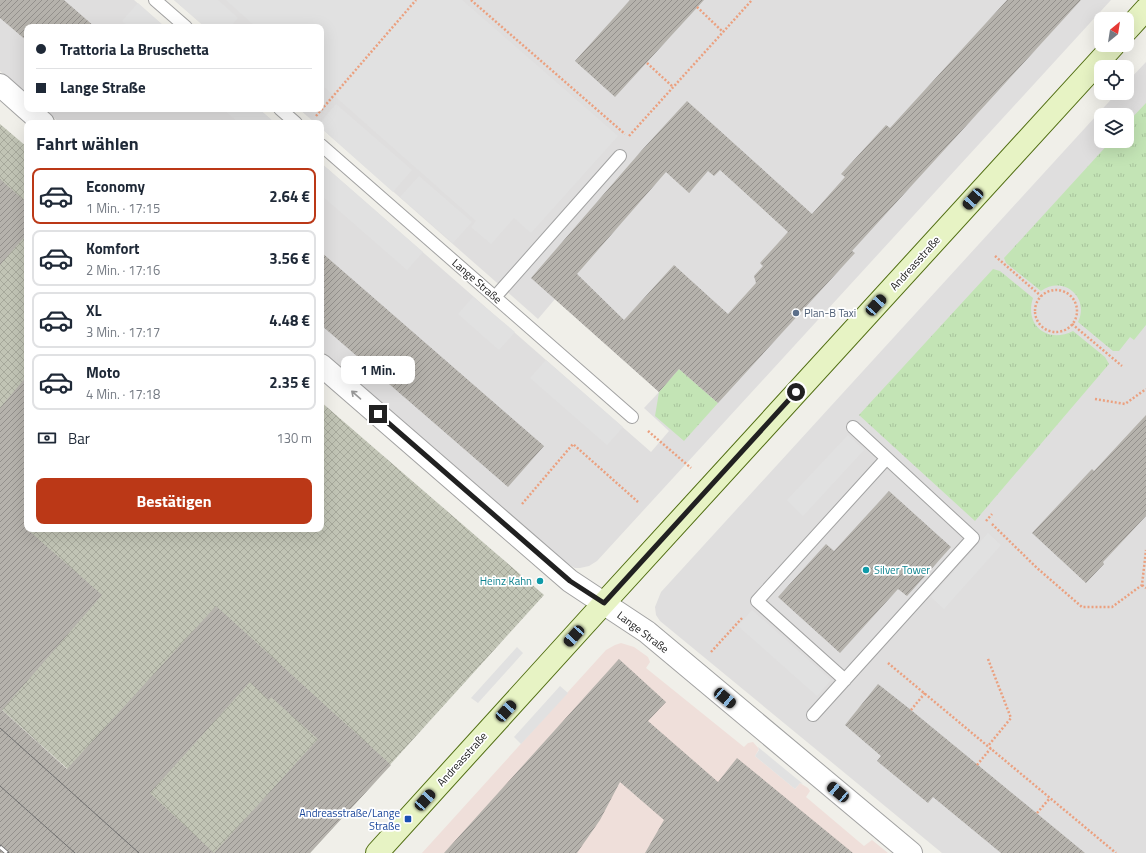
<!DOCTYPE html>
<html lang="de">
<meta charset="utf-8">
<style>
:root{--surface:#fff;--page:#f2f2f3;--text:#1f2937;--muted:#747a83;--line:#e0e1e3;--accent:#bb3817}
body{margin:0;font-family:"Titillium Web",sans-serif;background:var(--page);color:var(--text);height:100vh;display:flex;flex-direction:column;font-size:15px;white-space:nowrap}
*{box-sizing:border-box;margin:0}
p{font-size:13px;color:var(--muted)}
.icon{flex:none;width:22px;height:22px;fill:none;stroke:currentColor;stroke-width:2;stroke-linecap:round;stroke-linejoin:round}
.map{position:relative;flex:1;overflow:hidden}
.drawer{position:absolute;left:24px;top:120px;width:300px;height:412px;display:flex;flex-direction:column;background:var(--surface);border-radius:8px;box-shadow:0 4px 16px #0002}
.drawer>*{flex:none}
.hud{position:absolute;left:24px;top:24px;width:300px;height:88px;border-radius:8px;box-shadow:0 4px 16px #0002;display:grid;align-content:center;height:88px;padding:0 12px;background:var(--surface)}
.needle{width:26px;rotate:30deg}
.tools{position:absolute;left:1094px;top:12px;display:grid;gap:8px}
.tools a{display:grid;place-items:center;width:40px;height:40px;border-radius:8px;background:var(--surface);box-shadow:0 4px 16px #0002;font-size:20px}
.end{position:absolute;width:18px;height:18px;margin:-9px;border:5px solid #212121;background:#fff;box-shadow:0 0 0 2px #fff}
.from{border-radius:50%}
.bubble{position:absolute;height:28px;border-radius:8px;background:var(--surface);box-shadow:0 4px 16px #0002;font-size:13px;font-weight:700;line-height:28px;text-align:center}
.car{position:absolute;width:12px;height:24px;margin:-12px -6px;border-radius:5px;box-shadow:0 0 3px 1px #0007;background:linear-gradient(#222 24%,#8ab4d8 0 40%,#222 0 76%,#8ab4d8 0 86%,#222 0)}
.hud b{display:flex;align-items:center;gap:14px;height:38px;font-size:15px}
.hud b+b{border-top:1px solid var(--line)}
.hud i{width:10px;height:10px;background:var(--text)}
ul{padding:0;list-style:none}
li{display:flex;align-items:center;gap:12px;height:56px;margin:0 8px 6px;padding:0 4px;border:2px solid var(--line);border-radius:8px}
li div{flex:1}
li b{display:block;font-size:15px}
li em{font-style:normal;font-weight:700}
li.selected{border-color:var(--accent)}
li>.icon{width:36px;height:36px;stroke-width:1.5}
h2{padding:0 12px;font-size:18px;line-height:48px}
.pay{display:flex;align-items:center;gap:10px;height:44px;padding:0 12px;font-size:15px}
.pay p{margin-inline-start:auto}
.button{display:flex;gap:8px;margin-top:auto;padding:8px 12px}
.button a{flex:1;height:46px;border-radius:8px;background:var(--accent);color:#fff;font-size:16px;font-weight:700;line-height:46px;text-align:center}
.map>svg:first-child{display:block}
.residential{fill:#dfdede;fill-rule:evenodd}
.commercial{fill:#efdfda}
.construction{fill:url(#construction-cross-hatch)}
.grass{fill:url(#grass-tufts)}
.parking{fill:#e1e1e1}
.building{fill:url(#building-hatch);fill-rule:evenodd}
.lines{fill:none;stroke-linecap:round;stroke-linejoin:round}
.lane-casing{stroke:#a2a2a2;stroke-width:14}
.street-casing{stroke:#a2a2a2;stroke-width:24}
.secondary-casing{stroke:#516e12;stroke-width:24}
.path{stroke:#eba07f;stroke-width:2.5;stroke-dasharray:2 2;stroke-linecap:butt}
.lane{stroke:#fff;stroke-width:12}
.street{stroke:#fff;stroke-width:22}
.secondary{stroke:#e7f3c4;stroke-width:22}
.tram{stroke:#6f6f6f;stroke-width:1}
.rail-casing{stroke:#6f6f6f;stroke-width:4.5}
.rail{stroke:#fff;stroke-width:3;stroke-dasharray:9;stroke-linecap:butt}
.oneway{stroke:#9b9b9b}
.route{stroke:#212121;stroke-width:5}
.service-dot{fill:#5c6f8a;stroke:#fff;stroke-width:1.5}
.culture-dot{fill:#0f9aa8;stroke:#fff;stroke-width:1.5}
.transit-dot{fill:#1a4fb4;stroke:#fff;stroke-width:1.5}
.labels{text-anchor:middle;stroke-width:3.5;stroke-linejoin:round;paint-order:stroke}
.street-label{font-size:11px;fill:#212121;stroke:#fff}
.service-label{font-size:11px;fill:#4e5e75;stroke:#fff;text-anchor:start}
.culture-label{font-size:11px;fill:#0d838f;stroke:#fff;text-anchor:start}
.transit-label{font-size:11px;fill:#164399;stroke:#fff;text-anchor:end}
</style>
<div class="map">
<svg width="1146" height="853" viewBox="0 0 1146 853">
<defs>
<pattern id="construction-cross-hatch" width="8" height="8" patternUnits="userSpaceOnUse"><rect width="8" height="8" fill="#c1c4b5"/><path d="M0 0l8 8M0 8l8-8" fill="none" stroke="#a6a89b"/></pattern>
<pattern id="grass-tufts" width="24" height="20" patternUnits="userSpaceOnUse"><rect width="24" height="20" fill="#c3e4b5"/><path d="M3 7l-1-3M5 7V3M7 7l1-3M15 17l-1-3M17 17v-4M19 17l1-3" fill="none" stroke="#a7c39b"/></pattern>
<pattern id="building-hatch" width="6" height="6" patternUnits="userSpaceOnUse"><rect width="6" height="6" fill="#b5b2ac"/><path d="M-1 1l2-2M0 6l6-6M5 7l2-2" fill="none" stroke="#93908c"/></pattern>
</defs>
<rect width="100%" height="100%" fill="#f0efe9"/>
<path class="residential" d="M0,0H134L165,27H27V95L0,71Z
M174,0H1111L597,561L589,566L580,568H575L564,562L321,350V163L651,452L669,431L644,408L659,392L555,299L538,319L321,128V123H315L299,109H321V27H205Z
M1146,62V853H942L660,621L656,615L655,607L661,592L1117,93H1127V82ZM1101,115H1127V141H1101Z
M44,109H259L275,123H60Z"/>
<path class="commercial" d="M621,643L634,647L648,657L650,662L646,668L744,747L748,743L753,742L759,749L755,756L795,789L800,783L808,788L810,791L806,797L864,846L872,840L888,853H422L606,650L615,645Z"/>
<path class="construction" d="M0,124L27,147V529H321V402L544,595L310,853H161L0,708Z"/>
<path class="grass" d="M1146,103V325L1134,340L1130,337L1119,351H1113L1078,322C1090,297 1063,275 1041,291L1006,263L1004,258L1111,141H1127V123Z
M993,269L1000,271L1033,298C1024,326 1048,344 1073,331L1105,357L1109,364L975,521L859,415Z
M679,369L718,403L684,441L655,416L659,392Z"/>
<path class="parking" d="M174,0H218L238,18L230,27H205Z
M226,0H462L618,136L531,233L514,218L491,244L471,227L476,221L321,84V27H256Z
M138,3L165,27H129L122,21Z
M336,104L412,170L393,192L321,128V123H320Z
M223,109H259L275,123H239Z
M321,163L423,252L407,270L321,195Z
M419,176L472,222L453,243L400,197Z
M473,297L515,332L499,350L458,314Z
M546,360L623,427L607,445L530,378Z
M848,435L864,450L803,516L787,500Z
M988,533L1001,545L944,609L931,597Z
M752,610L831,680L817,696L738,626Z
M517,647L523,653L478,703L471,698Z
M560,686L568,693L521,744L514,737Z
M758,747L803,784L800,783L795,789L755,756L759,750Z"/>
<path class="building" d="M0,0H64L95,27H27V41L0,18Z
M630,0H704L615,97L575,61Z
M1007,0H1081L852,251L855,253L718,403L679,369L659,392L531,278L642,150L687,101L812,214L845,177L841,174L886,125L890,128ZM720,170L788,232L760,263L763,266L754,276L756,283L728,314L674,265L624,320L577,274L666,172L689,193L708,171L714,176Z
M0,179L27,203V234L0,265Z
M321,252L544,446L508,487L321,325Z
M27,376V529L102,595L2,710L67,769L216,606L391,765L310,853H0V408ZM250,682L269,700L271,697L318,739L214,853L150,793Z
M1146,415V516L1103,562L1104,564L1086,583L1032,533L1092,469L1094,471Z
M889,491L951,547L907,596L898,589L840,653L778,597L826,544L834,551Z
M619,659L666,702L648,721L718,782L737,758L853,853H645L664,820L620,782L600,820L577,853H444Z
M878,684L911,710L1085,853H1001L933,797L928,803L877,761L881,756L845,725Z"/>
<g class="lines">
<g class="lane-casing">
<path id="lane" d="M155,0L186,27
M280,109L296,123
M321,145L632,417
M495,297L620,156
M845,680L757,601L886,459
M813,715L973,538L853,427"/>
</g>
<g class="street-casing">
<path id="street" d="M0,85L27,109
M27,109L43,123
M321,365L570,581L647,632L911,853"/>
</g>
<g class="secondary-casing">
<path id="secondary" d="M1127,30L1146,9
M377,853L604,603L1114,45"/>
</g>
<path class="path" d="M471,0L625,134
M697,7L723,32
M647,63L673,87
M316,116L416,0
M629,136L752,0
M995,256L1041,296
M1035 311a21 21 0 1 1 42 0a21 21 0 1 1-42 0Z
M1072,324L1122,366
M1095,399L1125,404L1146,389
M648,431L691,468
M522,504L573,444L638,502
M986,521L992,514
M992,524L1037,568L1082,607H1112L1142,585L1146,550
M1142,585L1146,588
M711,652L743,617
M988,659L1011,718L988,746
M888,663L1116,853
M911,710L925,693
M977,765L991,748
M1037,813L1050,798"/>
<use href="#lane" class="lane"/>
<use href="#street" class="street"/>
<use href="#secondary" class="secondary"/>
<path class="tram" d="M0,728L139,853
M0,786L75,853"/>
<g class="rail-casing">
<path id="rail" d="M0,847L7,853"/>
</g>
<use href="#rail" class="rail"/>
</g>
<defs><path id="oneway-shaft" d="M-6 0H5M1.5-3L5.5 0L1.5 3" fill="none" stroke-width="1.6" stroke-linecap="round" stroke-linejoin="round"/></defs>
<use class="oneway" href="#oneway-shaft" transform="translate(356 395) rotate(-139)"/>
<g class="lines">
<path class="route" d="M378,414L570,581L604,603L796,392"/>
</g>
<circle class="service-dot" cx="796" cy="313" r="4"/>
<g class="culture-dot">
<circle cx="866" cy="570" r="4"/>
<circle cx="540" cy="581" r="4"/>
</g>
<rect class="transit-dot" x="404" y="815" width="8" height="8" rx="2"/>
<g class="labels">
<g class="street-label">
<text transform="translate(915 263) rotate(-48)" y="4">Andreasstraße</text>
<text transform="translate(477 281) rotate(41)" y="4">Lange Straße</text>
<text transform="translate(643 632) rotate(37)" y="4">Lange Straße</text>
<text transform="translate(462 759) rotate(-48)" y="4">Andreasstraße</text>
</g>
<g class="service-label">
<text x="804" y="317">Plan-B Taxi</text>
</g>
<g class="culture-label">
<text x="874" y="574">Silver Tower</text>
<text x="532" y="585" text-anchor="end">Heinz Kahn</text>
</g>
<g class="transit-label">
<text x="400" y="817">Andreasstraße/Lange<tspan x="400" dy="13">Straße</tspan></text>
</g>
</g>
</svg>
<div class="tools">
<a><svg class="needle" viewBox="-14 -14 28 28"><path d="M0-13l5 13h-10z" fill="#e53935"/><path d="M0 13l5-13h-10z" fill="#747a83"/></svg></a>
<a><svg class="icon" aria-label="locate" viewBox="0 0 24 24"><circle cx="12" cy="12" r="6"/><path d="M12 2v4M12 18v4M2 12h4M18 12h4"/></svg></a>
<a><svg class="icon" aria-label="layers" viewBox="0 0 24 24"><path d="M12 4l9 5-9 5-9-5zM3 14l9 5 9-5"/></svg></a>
</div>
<i class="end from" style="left:796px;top:392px"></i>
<i class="end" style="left:378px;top:414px"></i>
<div class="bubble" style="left:341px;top:356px;width:74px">1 Min.</div>
<i class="car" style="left:973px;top:199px;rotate:222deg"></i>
<i class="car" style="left:876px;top:305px;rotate:42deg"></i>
<i class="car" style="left:574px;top:636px;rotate:222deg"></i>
<i class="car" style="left:725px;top:698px;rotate:130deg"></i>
<i class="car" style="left:506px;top:711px;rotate:42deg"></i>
<i class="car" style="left:838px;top:792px;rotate:310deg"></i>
<i class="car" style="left:425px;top:800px;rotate:42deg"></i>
<div class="hud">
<b><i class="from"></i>Trattoria La Bruschetta</b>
<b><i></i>Lange Straße</b>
</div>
<section class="drawer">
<h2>Fahrt wählen</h2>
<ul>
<li class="selected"><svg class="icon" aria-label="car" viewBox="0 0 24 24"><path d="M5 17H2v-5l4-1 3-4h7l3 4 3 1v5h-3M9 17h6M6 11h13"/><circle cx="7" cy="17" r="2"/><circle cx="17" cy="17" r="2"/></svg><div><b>Economy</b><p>1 Min. · 17:15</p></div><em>2.64 €</em></li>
<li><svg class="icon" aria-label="car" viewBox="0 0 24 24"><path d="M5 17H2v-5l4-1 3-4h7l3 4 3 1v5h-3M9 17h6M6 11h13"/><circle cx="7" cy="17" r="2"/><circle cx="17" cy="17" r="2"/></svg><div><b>Komfort</b><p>2 Min. · 17:16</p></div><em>3.56 €</em></li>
<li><svg class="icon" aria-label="car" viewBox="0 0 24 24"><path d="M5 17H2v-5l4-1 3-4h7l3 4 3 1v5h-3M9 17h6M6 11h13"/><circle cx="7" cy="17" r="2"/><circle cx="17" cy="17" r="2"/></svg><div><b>XL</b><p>3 Min. · 17:17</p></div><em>4.48 €</em></li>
<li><svg class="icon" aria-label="car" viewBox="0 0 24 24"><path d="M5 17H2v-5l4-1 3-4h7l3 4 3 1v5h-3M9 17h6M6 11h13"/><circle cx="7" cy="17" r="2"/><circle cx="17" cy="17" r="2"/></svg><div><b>Moto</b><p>4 Min. · 17:18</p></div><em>2.35 €</em></li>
</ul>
<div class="pay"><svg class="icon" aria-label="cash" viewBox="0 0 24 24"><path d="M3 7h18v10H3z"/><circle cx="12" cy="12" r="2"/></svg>Bar<p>130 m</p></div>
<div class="button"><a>Bestätigen</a></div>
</section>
</div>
